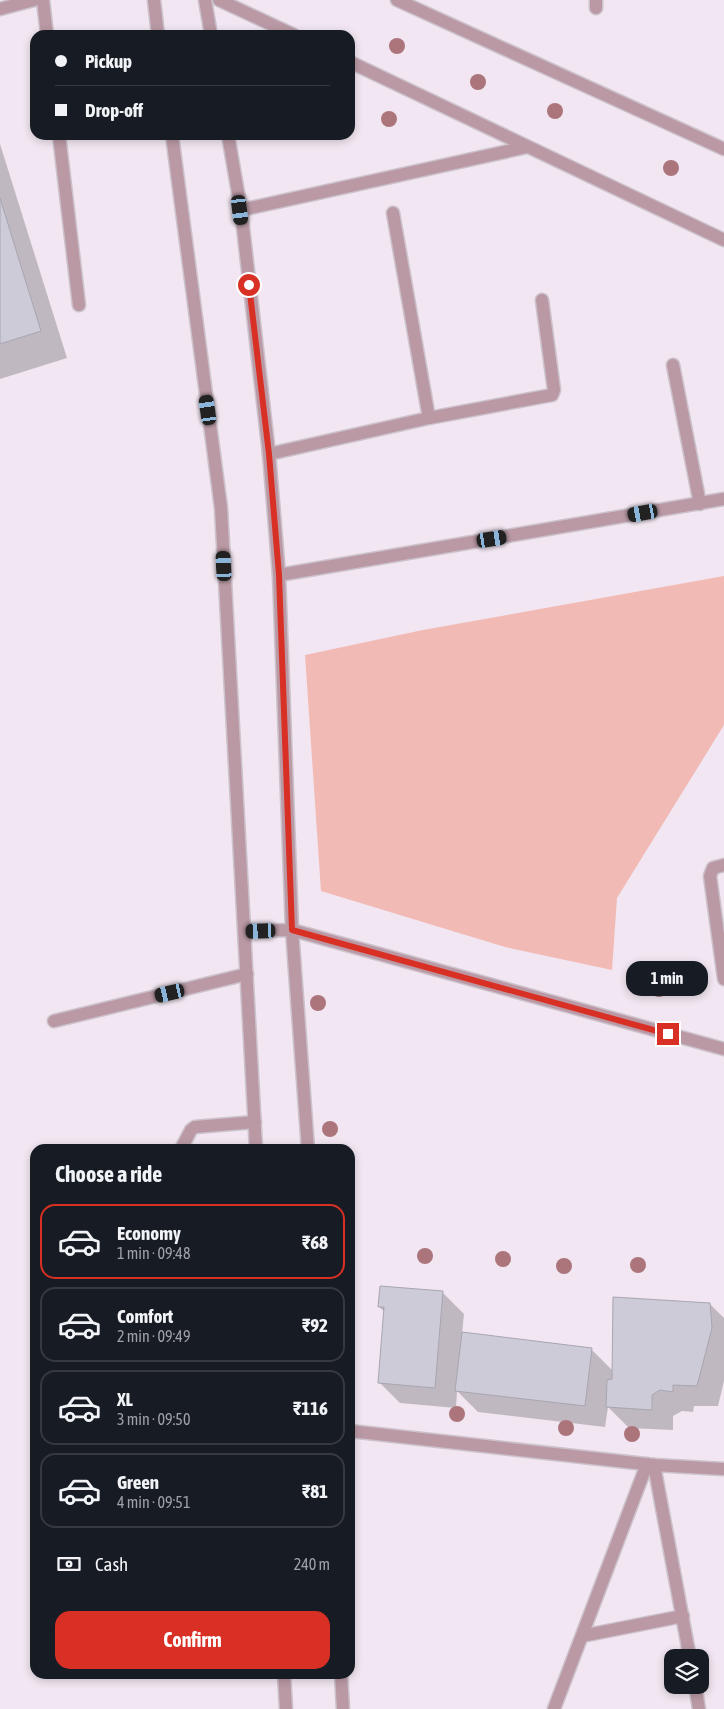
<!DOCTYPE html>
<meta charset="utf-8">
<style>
:root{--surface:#171b24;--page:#20242c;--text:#f1f3f6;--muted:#9ea1a6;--line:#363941;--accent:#d93025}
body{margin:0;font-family:"Asap Condensed",sans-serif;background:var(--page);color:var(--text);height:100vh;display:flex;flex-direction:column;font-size:19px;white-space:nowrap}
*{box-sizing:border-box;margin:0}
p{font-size:16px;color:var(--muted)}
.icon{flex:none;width:28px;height:28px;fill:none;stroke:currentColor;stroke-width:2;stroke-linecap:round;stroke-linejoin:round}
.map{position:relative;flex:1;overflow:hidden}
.details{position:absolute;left:30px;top:1144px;width:325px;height:535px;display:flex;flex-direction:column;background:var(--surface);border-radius:15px;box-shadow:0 2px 8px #0003}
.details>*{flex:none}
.hud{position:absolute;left:30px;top:30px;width:325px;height:110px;border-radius:15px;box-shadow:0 2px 8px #0003;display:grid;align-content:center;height:110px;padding:0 25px;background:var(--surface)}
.tools{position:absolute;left:664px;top:1649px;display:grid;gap:10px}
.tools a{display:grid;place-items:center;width:45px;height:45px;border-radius:10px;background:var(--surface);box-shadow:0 2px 8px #0003;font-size:25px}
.end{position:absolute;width:22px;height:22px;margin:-11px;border:6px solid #d93025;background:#fff;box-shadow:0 0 0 2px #fff}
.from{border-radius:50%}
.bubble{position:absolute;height:35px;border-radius:15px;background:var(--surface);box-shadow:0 2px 8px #0003;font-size:16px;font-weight:700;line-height:35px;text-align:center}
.car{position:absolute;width:15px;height:30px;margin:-15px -8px;border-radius:6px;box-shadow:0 0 4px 1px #0007;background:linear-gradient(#222 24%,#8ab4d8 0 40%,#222 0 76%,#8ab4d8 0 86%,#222 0)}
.hud b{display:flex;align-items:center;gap:18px;height:48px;font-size:19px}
.hud b+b{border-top:1px solid var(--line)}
.hud i{width:12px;height:12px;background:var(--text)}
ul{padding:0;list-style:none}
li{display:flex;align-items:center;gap:15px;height:75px;margin:0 10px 8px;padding:0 15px;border:2px solid var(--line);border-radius:15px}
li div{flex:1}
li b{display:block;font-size:19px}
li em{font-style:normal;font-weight:700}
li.active{border-color:var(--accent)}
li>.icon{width:45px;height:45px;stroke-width:1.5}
h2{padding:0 25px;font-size:22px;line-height:60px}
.pay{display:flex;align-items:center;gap:12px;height:55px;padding:0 25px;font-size:19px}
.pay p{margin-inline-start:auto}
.action{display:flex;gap:10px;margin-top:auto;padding:10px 25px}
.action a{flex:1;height:58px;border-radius:15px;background:var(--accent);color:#fff;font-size:20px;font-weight:700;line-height:58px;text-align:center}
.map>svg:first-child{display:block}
.green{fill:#f2bab5}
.shadow{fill:#0003}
.building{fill:#cdcbd7;stroke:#a8a5b1}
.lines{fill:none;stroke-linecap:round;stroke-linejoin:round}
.service-casing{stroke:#ccc2cc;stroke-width:15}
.minor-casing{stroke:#ccc2cc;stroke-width:15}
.tertiary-casing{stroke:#ccc2cc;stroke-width:15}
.service{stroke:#ba99a5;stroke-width:12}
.minor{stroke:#ba99a5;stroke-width:12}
.tertiary{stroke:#ba99a5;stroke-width:12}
.tree{fill:#ac757c}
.route{stroke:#d93025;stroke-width:6}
</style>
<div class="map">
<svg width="724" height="1709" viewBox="0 0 724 1709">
<rect width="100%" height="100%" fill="#f1e6f1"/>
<path class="green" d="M724,576V725L617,898L612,970L505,947L321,891L305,655L423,630Z"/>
<path class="shadow" d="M0,144L67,358L0,379Z
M443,1293L464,1314L462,1334L591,1349L613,1371L710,1304L724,1318V1381L718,1406H694L693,1412L682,1411L673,1416V1430L629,1428L608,1407L605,1427L478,1412L457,1391L456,1408L400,1403L379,1382L385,1312L379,1307Z"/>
<path class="building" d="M0,198L41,331L0,344Z
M380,1286L443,1291L435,1388L378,1383L384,1307H378Z
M613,1297L710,1303L712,1328L697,1386L673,1385V1392L660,1390L652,1395V1410L606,1407L607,1380L612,1379Z
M462,1332L592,1348L585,1406L455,1391Z"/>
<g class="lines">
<g class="service-casing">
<path id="service" d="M43,0L47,35
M596,0V8
M59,135L79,305
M54,1021L247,974
M181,1149L191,1130L195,1127L255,1122"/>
</g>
<g class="minor-casing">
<path id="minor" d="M393,213L429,418
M673,365L700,504
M269,454L429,418L552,395L554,390L542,300
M279,575L724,499
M724,865L713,868L710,876L724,979
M654,1465L690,1658
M582,1636L683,1616
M695,1685L699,1709
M554,1709L647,1464"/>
</g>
<g class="tertiary-casing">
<path id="tertiary" d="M154,0L158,35
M205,0L211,35
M219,0L294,35
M397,0L724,149
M0,9L34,0
M350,62L724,240
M172,135L221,508L256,1149
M228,135L241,210L269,454L279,575L292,930L308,1149
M241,210L527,147
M245,931L292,930L724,1049
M350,1431L654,1465L724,1469
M284,1674L286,1709
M341,1674L343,1709"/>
</g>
<use href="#service" class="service"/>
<use href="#minor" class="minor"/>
<use href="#tertiary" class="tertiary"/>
</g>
<g class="tree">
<circle cx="397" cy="46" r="8"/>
<circle cx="478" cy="82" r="8"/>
<circle cx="555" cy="111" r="8"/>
<circle cx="389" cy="119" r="8"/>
<circle cx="671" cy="168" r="8"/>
<circle cx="659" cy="989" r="8"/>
<circle cx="318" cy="1003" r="8"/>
<circle cx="330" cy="1129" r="8"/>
<circle cx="425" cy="1256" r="8"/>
<circle cx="503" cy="1259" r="8"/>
<circle cx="638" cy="1265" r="8"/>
<circle cx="564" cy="1266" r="8"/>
<circle cx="457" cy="1414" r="8"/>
<circle cx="566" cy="1428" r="8"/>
<circle cx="632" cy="1434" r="8"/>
</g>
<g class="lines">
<path class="route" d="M249,285L269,454L279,575L292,930L668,1034"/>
</g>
</svg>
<div class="tools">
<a><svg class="icon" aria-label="layers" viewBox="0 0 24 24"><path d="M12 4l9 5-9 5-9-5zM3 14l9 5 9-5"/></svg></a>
</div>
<i class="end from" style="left:249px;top:285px"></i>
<i class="end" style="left:668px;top:1034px"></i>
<div class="bubble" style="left:626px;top:961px;width:82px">1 min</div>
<i class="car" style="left:240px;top:210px;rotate:173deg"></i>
<i class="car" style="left:208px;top:410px;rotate:352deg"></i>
<i class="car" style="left:643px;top:513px;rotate:260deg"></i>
<i class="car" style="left:492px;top:539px;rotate:81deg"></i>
<i class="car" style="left:224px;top:566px;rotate:357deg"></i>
<i class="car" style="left:261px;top:931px;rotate:268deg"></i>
<i class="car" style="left:170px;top:993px;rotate:257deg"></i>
<div class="hud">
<b><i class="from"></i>Pickup</b>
<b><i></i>Drop-off</b>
</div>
<section class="details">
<h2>Choose a ride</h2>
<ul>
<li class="active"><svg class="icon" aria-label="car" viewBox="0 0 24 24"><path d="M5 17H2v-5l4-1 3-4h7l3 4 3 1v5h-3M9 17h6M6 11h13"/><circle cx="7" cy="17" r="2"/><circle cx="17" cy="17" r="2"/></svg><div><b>Economy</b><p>1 min · 09:48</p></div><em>₹68</em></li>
<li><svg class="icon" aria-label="car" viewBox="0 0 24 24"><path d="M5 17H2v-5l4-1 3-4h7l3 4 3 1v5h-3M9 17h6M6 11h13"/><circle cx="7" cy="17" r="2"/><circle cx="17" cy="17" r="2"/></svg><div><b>Comfort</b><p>2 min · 09:49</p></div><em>₹92</em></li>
<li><svg class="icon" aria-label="car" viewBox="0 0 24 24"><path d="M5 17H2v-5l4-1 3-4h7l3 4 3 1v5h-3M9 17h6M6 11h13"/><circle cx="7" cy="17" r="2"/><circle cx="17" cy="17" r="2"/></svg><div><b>XL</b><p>3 min · 09:50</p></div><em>₹116</em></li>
<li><svg class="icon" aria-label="car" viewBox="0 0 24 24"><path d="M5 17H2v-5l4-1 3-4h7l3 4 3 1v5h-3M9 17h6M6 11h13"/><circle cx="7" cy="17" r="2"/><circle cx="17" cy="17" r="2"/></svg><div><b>Green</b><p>4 min · 09:51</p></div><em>₹81</em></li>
</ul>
<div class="pay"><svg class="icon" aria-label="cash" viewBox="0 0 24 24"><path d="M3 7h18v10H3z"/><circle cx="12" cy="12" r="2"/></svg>Cash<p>240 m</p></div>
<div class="action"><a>Confirm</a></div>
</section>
</div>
